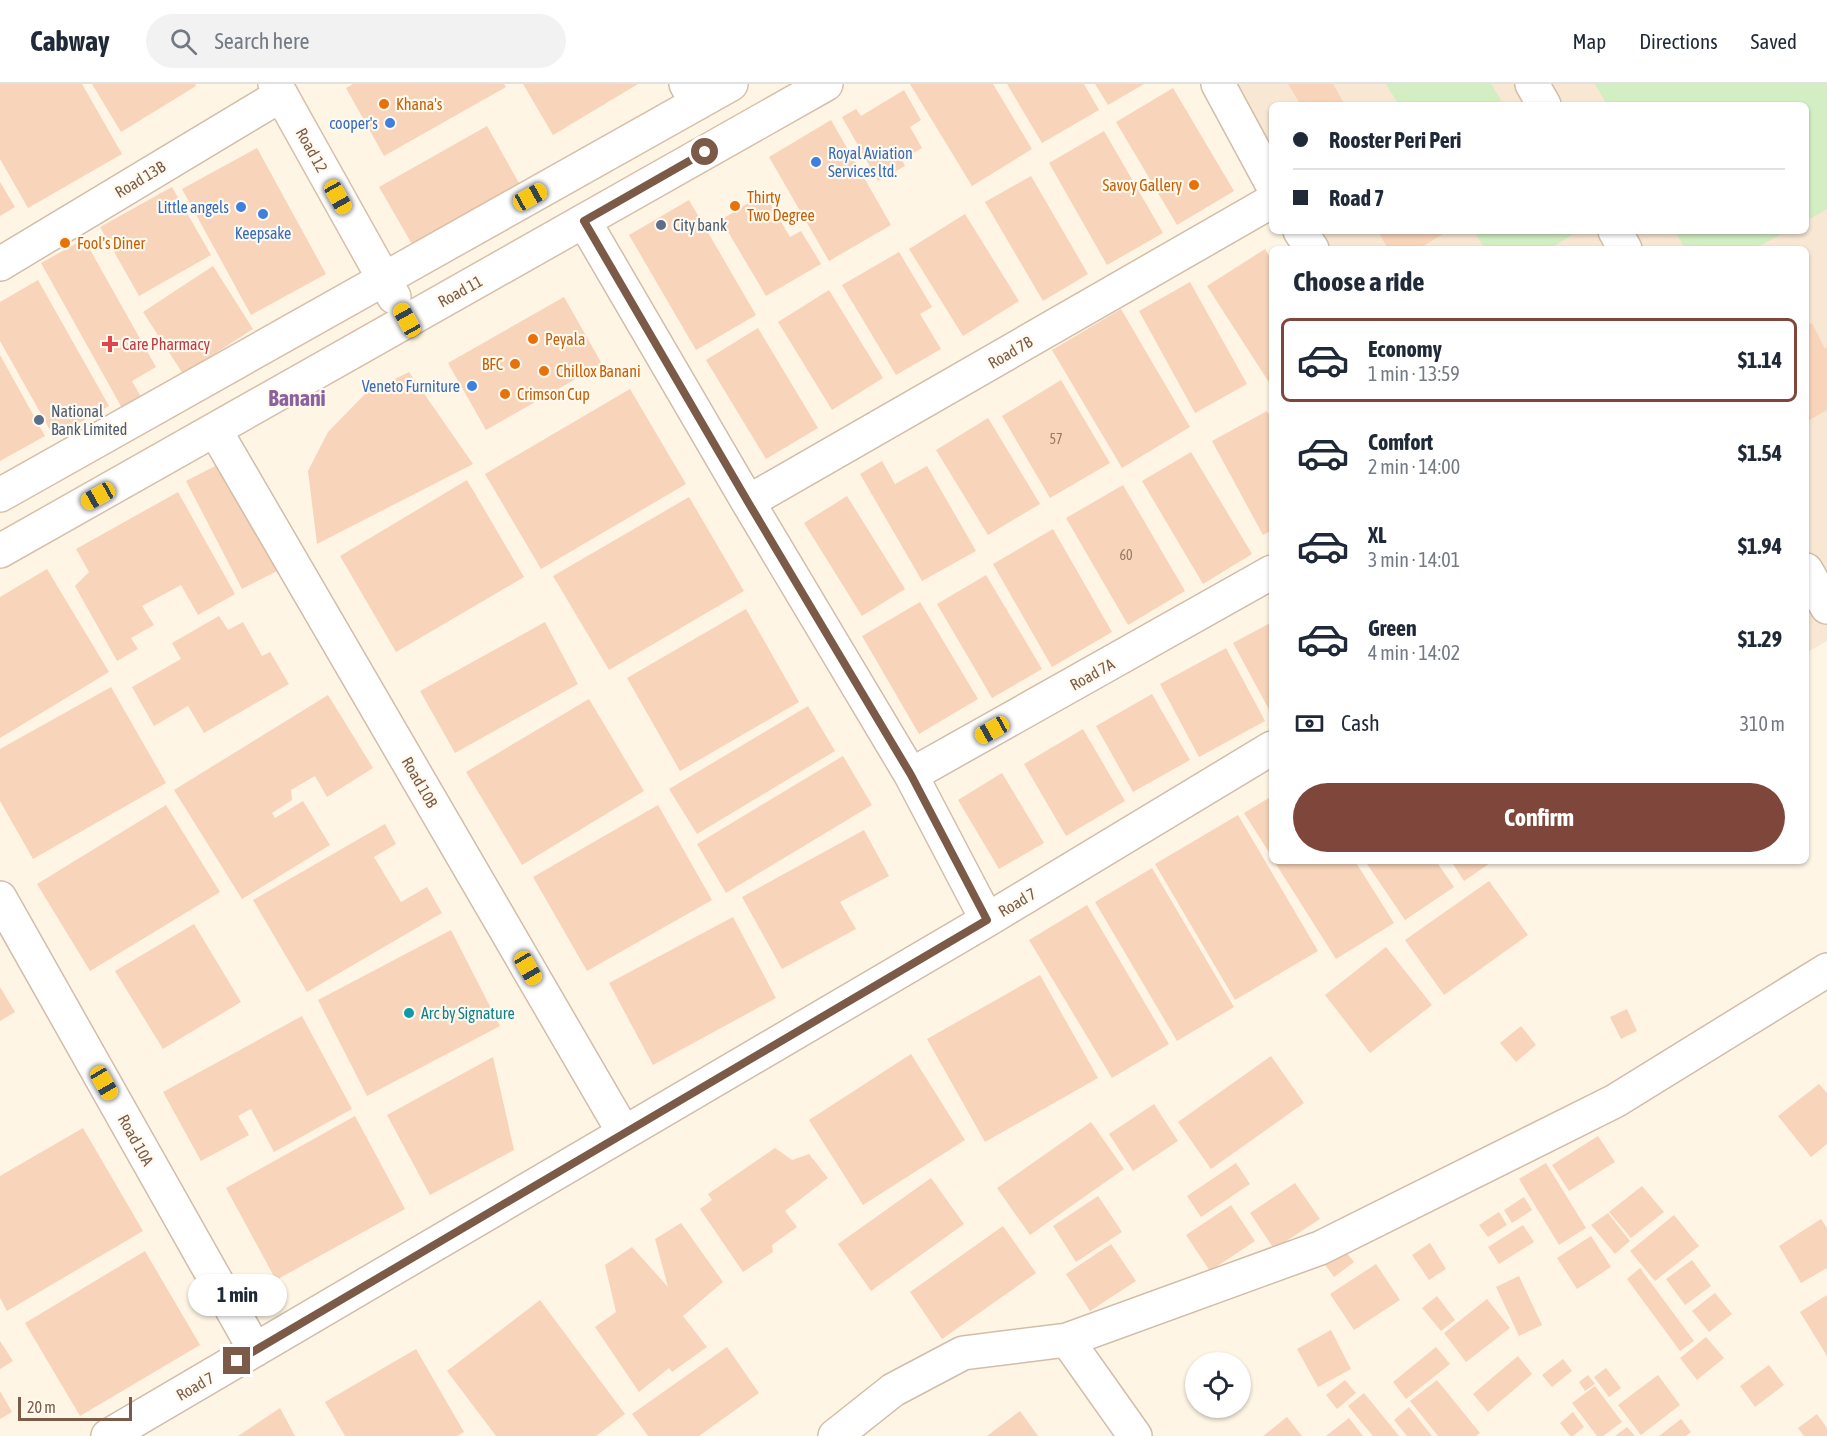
<!DOCTYPE html>
<meta charset="utf-8">
<style>
:root{--surface:#fff;--page:#f2f2f3;--text:#1f2937;--muted:#747a83;--line:#e0e1e3;--accent:#7f473b}
body{margin:0;font-family:"Asap Condensed",sans-serif;background:var(--page);color:var(--text);height:100vh;display:flex;flex-direction:column;font-size:22px;white-space:nowrap}
*{box-sizing:border-box;margin:0}
p{font-size:20px;color:var(--muted)}
.icon{flex:none;width:33px;height:33px;fill:none;stroke:currentColor;stroke-width:2;stroke-linecap:round;stroke-linejoin:round}
.map{position:relative;flex:1;overflow:hidden}
.drawer{position:absolute;left:1269px;top:162px;width:540px;height:618px;display:flex;flex-direction:column;background:var(--surface);border-radius:9px;box-shadow:0 2px 4px #0004}
.drawer>*{flex:none}
.hud{position:absolute;left:1269px;top:18px;width:540px;height:132px;border-radius:9px;box-shadow:0 2px 4px #0004;display:grid;align-content:center;height:132px;padding:0 24px;background:var(--surface)}
.buttons{position:absolute;left:1185px;top:1268px;display:grid;gap:12px}
.buttons a{display:grid;place-items:center;width:66px;height:66px;border-radius:50%;background:var(--surface);box-shadow:0 2px 4px #0004;font-size:30px}
.scale{position:absolute;left:18px;bottom:15px;width:114px;box-sizing:border-box;padding-left:6px;border:3px solid #7b5b47;border-top:0;font-size:16px;line-height:21px;white-space:nowrap;color:#7b5b47;-webkit-text-stroke:4px #fff9ee;paint-order:stroke}
.end{position:absolute;width:27px;height:27px;margin:-14px;border:8px solid #7b5b47;background:#fff;box-shadow:0 0 0 3px #fff}
.from{border-radius:50%}
.bubble{position:absolute;height:42px;border-radius:21px;background:var(--surface);box-shadow:0 2px 4px #0004;font-size:20px;font-weight:700;line-height:42px;text-align:center}
.car{position:absolute;width:18px;height:36px;margin:-18px -9px;border-radius:8px;box-shadow:0 0 4px 2px #0007;background:linear-gradient(#f5c518 24%,#345 0 40%,#f5c518 0 76%,#345 0 86%,#f5c518 0)}
.hud b{display:flex;align-items:center;gap:21px;height:57px;font-size:22px}
.hud b+b{border-top:2px solid var(--line)}
.hud i{width:15px;height:15px;background:var(--text)}
ul{padding:0;list-style:none}
li{display:flex;align-items:center;gap:18px;height:84px;margin:0 12px 9px;padding:0 12px;border:3px solid transparent;border-radius:9px}
li div{flex:1}
li b{display:block;font-size:22px}
li em{font-style:normal;font-weight:700}
li.current{border-color:var(--accent)}
li>.icon{width:54px;height:54px;stroke-width:1.5}
h2{padding:0 24px;font-size:27px;line-height:72px}
.pay{display:flex;align-items:center;gap:15px;height:66px;padding:0 24px;font-size:22px}
.pay p{margin-inline-start:auto}
.primary-button{display:flex;gap:12px;margin-top:auto;padding:12px 24px}
.primary-button a{flex:1;height:69px;border-radius:36px;background:var(--accent);color:#fff;font-size:24px;font-weight:700;line-height:69px;text-align:center}
header{display:flex;align-items:center;gap:36px;box-sizing:border-box;height:84px;padding:0 30px;background:var(--surface);border-bottom:2px solid var(--line)}
header strong{font-size:28px}
nav{display:flex;gap:33px;margin-inline-start:auto;font-size:21px}
.search{width:420px;height:54px;background:var(--page);display:flex;align-items:center;gap:15px;box-sizing:border-box;padding:0 21px;border-radius:33px;color:var(--muted);font-size:22px}
.map>svg:first-child{display:block}
.residential{fill:#f7e7d3}
.green{fill:#d2eec2}
.building{fill:#f7d4ba}
.lines{fill:none;stroke-linecap:round;stroke-linejoin:round}
.street-casing{stroke:#d2bda9;stroke-width:36}
.secondary-casing{stroke:#d8bfa9;stroke-width:36}
.street{stroke:#fff;stroke-width:33}
.secondary{stroke:#fff;stroke-width:33}
.route{stroke:#7b5b47;stroke-width:8}
.food-dot{fill:#e8710a;stroke:#fff9ee;stroke-width:2}
.shop-dot{fill:#3f7fe0;stroke:#fff9ee;stroke-width:2}
.service-dot{fill:#5c6f8a;stroke:#fff9ee;stroke-width:2}
.health-dot{fill:#e0444e;stroke:#fff9ee;stroke-width:2}
.culture-dot{fill:#0f9aa8;stroke:#fff9ee;stroke-width:2}
.labels{text-anchor:middle;stroke-width:4.5;stroke-linejoin:round;paint-order:stroke}
.number-label{font-size:14px;fill:#9a7964}
.food-label{font-size:16px;fill:#c56008;stroke:#fff9ee;text-anchor:start}
.shop-label{font-size:16px;fill:#366cbe;stroke:#fff9ee;text-anchor:end}
.street-label{font-size:16px;fill:#7b5b47;stroke:#fff9ee}
.service-label{font-size:16px;fill:#4e5e75;stroke:#fff9ee;text-anchor:start}
.health-label{font-size:16px;fill:#be3a42;stroke:#fff9ee;text-anchor:start}
.culture-label{font-size:16px;fill:#0d838f;stroke:#fff9ee;text-anchor:start}
.district-label{font-size:22px;font-weight:bold;fill:#8c629e;stroke:#fff9ee}
</style>
<header>
<strong>Cabway</strong>
<div class="search"><svg class="icon" aria-label="search" viewBox="0 0 24 24"><circle cx="10" cy="10" r="6"/><path d="M15 15l6 6"/></svg>Search here</div>
<nav><a>Map</a><a>Directions</a><a>Saved</a></nav>
</header>
<div class="map">
<svg width="1827" height="1352" viewBox="0 0 1827 1352">
<rect width="100%" height="100%" fill="#fef5e5"/>
<path class="residential" d="M1233,0H1827V557L1806,569V165H1332L1321,147H1806V21H1272V65Z"/>
<path class="green" d="M1386,0H1491L1504,21H1399Z
M1595,0H1827V125L1806,137V21H1607Z
M1474,147H1577V148L1549,165H1485Z
M1675,147H1787L1754,165H1685Z"/>
<path class="building" d="M0,0H82L122,70L28,124L0,75Z
M92,0H195L196,2L121,48Z
M353,0H504L506,3L384,72L346,4Z
M523,0H638L553,51Z
M910,0H993L1032,65L972,102Z
M1007,0H1084L1099,26L1042,59Z
M1095,0H1144L1108,21Z
M1288,0H1333L1345,21H1301Z
M1173,4L1234,107L1177,141L1116,38Z
M904,6L921,36L910,43L922,64L902,76L905,82L878,97L842,33L856,25L861,32Z
M831,36L891,141L829,177L769,73Z
M487,42L520,101L413,162L379,103Z
M1104,47L1163,149L1107,181L1049,79Z
M257,64L326,190L251,231L182,105Z
M1031,92L1088,190L1043,217L985,118Z
M0,98L15,123L0,132Z
M172,103L211,171L139,212L100,143Z
M764,109L790,153L801,147L821,180L766,212L721,136Z
M689,116L756,231L696,266L629,151Z
M965,130L1019,217L963,252L909,165Z
M1378,147H1441L1443,150L1418,165H1388Z
M84,155L156,283L132,297L141,313L122,324L41,179Z
M1265,165L1272,176V298L1270,300L1207,202Z
M899,168L932,223L920,230L941,265L896,291L842,201Z
M213,182L253,245L183,290L143,228Z
M38,196L109,322L54,353L0,257V218Z
M1190,198L1247,300L1195,329L1139,227Z
M829,206L883,294L832,326L778,238Z
M564,213L602,280L486,346L448,279Z
M1121,225L1190,343L1122,384L1052,266Z
M1812,239L1825,265L1827,263V326L1806,338V242Z
M758,244L818,344L766,375L706,276Z
M0,271L45,352L0,377Z
M409,288L473,380L317,460L308,387L328,348L366,309Z
M1061,296L1110,379L1050,414L1002,332Z
M630,305L686,400L541,485L485,390Z
M1267,327L1272,336V446L1263,451L1212,357Z
M988,334L1040,420L988,451L936,366Z
M1191,368L1252,470L1203,500L1142,397Z
M225,377L281,485L242,505L186,397Z
M882,377L895,400L927,382L976,467L922,497L860,390Z
M467,396L524,493L396,568L340,472Z
M1123,401L1185,507L1128,541L1066,434Z
M178,408L235,510L198,531L181,501L142,522L154,541L131,554L138,565L117,577L75,502L89,488L76,465Z
M847,412L905,505L862,532L804,439Z
M689,413L744,507L609,586L553,492Z
M1053,445L1112,548L1052,583L993,480Z
M47,485L109,588L0,654V513Z
M986,491L1042,585L992,614L937,520Z
M920,518L978,615L919,650L862,552Z
M746,525L799,618L680,687L627,594Z
M219,532L228,546L243,538L262,572L270,568L289,600L204,649L188,622L154,642L132,603L181,575L172,559Z
M545,538L578,600L455,669L420,607Z
M1272,538V631L1233,559Z
M1226,564L1265,637L1199,673L1160,600Z
M111,603L166,699L33,775L0,717V665Z
M1152,610L1190,676L1133,708L1096,642Z
M328,611L373,684L327,713L315,692L291,706L292,716L272,729L275,734L303,717L330,761L242,815L174,706Z
M589,615L644,707L522,781L466,688Z
M808,622L835,667L697,750L669,705Z
M1083,645L1125,717L1066,752L1024,680Z
M843,672L872,721L726,809L697,760Z
M1002,689L1044,759L999,785L958,716Z
M1272,712V773L1244,729Z
M166,721L220,808L90,887L37,800Z
M658,721L712,816L587,887L533,793Z
M1238,731L1318,867L1235,916L1155,780Z
M385,740L396,760L374,773L401,818L427,803L442,829L307,908L253,816Z
M864,746L889,792L840,818L856,845L782,885L742,813Z
M1274,777H1355L1394,839L1336,875Z
M1365,777H1436L1454,803L1405,836Z
M1451,777H1493L1464,797Z
M1152,784L1234,923L1177,957L1095,818Z
M1489,797L1528,851L1444,911L1405,856Z
M1087,821L1169,960L1112,994L1029,856Z
M733,833L776,914L653,981L609,899Z
M194,840L241,918L163,965L115,887Z
M451,846L500,942L367,1012L318,916Z
M1386,863L1432,921L1370,969L1325,911Z
M1040,891L1098,994L985,1058L927,955Z
M0,903L15,928L0,937Z
M1627,925L1637,947L1621,955L1610,933Z
M302,932L352,1025L274,1068L251,1025L238,1032L249,1051L201,1077L163,1008Z
M1521,942L1536,961L1516,978L1500,959Z
M911,970L965,1056L863,1121L809,1036Z
M1271,972L1304,1019L1211,1085L1178,1038Z
M493,973L514,1066L430,1111L387,1031Z
M1819,1000L1827,1009V1060L1811,1073L1778,1032Z
M1154,1020L1178,1057L1133,1087L1109,1050Z
M355,1032L405,1125L276,1196L226,1104Z
M1091,1038L1124,1085L1030,1151L997,1104Z
M83,1044L143,1147L7,1227L0,1214V1092Z
M1598,1052L1615,1078L1569,1107L1552,1081Z
M775,1064L792,1076L809,1070L828,1094L785,1127L797,1143L772,1161L773,1168L743,1188L700,1125L712,1116L708,1110Z
M1236,1079L1250,1100L1201,1133L1187,1112Z
M1546,1079L1586,1144L1559,1161L1519,1095Z
M931,1094L964,1140L871,1207L838,1160Z
M1295,1099L1320,1135L1274,1165L1250,1129Z
M1642,1102L1664,1128L1631,1154L1609,1128Z
M1098,1112L1122,1148L1076,1178L1053,1142Z
M1524,1113L1532,1126L1512,1139L1504,1126Z
M1231,1121L1255,1157L1210,1187L1186,1151Z
M1499,1128L1507,1141L1488,1153L1479,1141Z
M1608,1129L1630,1157L1615,1170L1591,1141Z
M1674,1131L1699,1162L1655,1197L1630,1167Z
M1821,1135L1827,1144V1184L1801,1199L1779,1162Z
M681,1139L723,1198L683,1232L707,1263L672,1288L669,1284L639,1308L595,1243L616,1228L605,1181L632,1163L668,1203L655,1155Z
M1523,1141L1534,1158L1499,1180L1488,1163Z
M1003,1142L1036,1189L942,1255L910,1208Z
M1591,1152L1611,1183L1577,1205L1557,1174Z
M1430,1159L1446,1185L1429,1196L1412,1171Z
M1111,1160L1136,1197L1090,1227L1066,1190Z
M1340,1160L1354,1178L1334,1193L1320,1174Z
M145,1167L200,1261L80,1332L25,1239Z
M1692,1176L1711,1202L1685,1221L1666,1195Z
M1376,1180L1400,1216L1354,1246L1330,1210Z
M1640,1184L1694,1257L1680,1267L1627,1195Z
M1519,1192L1542,1241L1519,1252L1496,1203Z
M1715,1209L1732,1230L1709,1248L1692,1227Z
M1827,1211V1272L1800,1228Z
M1437,1212L1455,1236L1441,1247L1422,1224Z
M1487,1215L1510,1244L1466,1278L1444,1249Z
M540,1216L625,1330L596,1352H496L447,1287Z
M1331,1246L1351,1285L1318,1303L1297,1265Z
M1706,1253L1724,1274L1697,1296L1680,1274Z
M0,1257L13,1277L0,1285Z
M727,1263L759,1309L699,1352H648L632,1330Z
M1436,1263L1450,1280L1406,1315L1393,1298Z
M416,1265L464,1348L457,1352H345L325,1318Z
M1518,1272L1532,1290L1488,1328L1473,1310Z
M1563,1275L1572,1287L1552,1303L1542,1291Z
M1769,1281L1784,1301L1755,1323L1740,1302Z
M1606,1284L1621,1304L1609,1313L1594,1293Z
M1588,1291L1595,1300L1585,1307L1579,1298Z
M1658,1291L1680,1321L1641,1351L1618,1321Z
M1345,1296L1356,1309L1337,1325L1326,1311Z
M1437,1296L1480,1349L1476,1352H1438L1410,1317Z
M1595,1302L1622,1338L1603,1352H1597L1572,1319Z
M0,1307L12,1328L0,1335Z
M1364,1309L1399,1352H1373L1348,1322Z
M1409,1323L1432,1352H1407L1394,1336Z
M280,1324L295,1352H238Z
M1020,1327L1038,1352H987Z
M1573,1328L1584,1343L1573,1352H1570L1560,1339Z
M1817,1330L1827,1344V1352H1804L1798,1344Z
M1287,1333L1302,1352H1263Z
M1349,1334L1363,1352H1326Z
M1681,1335L1691,1348L1686,1352H1659Z
M1627,1343L1635,1352H1615Z"/>
<g class="lines">
<g class="street-casing">
<path id="street" d="M686,0L697,19
M1218,0L1272,100
M1532,0L1544,21
M584,137L748,418L911,691L987,836
M1300,147L1312,165
M1615,147L1625,165
M0,180L281,11
M215,346L624,1049
M748,418L1272,117
M1806,486L1827,523
M911,691L1272,488
M0,814L255,1266
M1067,1256L1135,1352
M108,1352L987,836L1272,664
M835,1352L893,1306L963,1269L1067,1256L1320,1164L1615,1017L1827,886"/>
</g>
<g class="secondary-casing">
<path id="secondary" d="M275,0L394,213
M0,411L731,0
M0,467L826,0"/>
</g>
<use href="#street" class="street"/>
<use href="#secondary" class="secondary"/>
</g>
<g class="lines">
<path class="route" d="M237,1277L987,836L911,691L748,418L584,137L705,68"/>
</g>
<g class="food-dot">
<circle cx="384" cy="20" r="6"/>
<circle cx="1194" cy="101" r="6"/>
<circle cx="735" cy="122" r="6"/>
<circle cx="65" cy="159" r="6"/>
<circle cx="533" cy="255" r="6"/>
<circle cx="515" cy="280" r="6"/>
<circle cx="544" cy="287" r="6"/>
<circle cx="505" cy="310" r="6"/>
</g>
<g class="shop-dot">
<circle cx="390" cy="39" r="6"/>
<circle cx="816" cy="78" r="6"/>
<circle cx="241" cy="123" r="6"/>
<circle cx="263" cy="130" r="6"/>
<circle cx="472" cy="302" r="6"/>
</g>
<g class="service-dot">
<circle cx="661" cy="141" r="6"/>
<circle cx="39" cy="336" r="6"/>
</g>
<path class="health-dot" d="M107 251h6v6h6v6h-6v6h-6v-6h-6v-6h6z"/>
<circle class="culture-dot" cx="409" cy="929" r="6"/>
<g class="labels">
<g class="number-label">
<text x="1056" y="360">57</text>
<text x="1126" y="476">60</text>
</g>
<g class="food-label">
<text x="396" y="26">Khana's</text>
<text x="1182" y="107" text-anchor="end">Savoy Gallery</text>
<text x="747" y="119">Thirty<tspan x="747" dy="18">Two Degree</tspan></text>
<text x="77" y="165">Fool's Diner</text>
<text x="545" y="261">Peyala</text>
<text x="503" y="286" text-anchor="end">BFC</text>
<text x="556" y="293">Chillox Banani</text>
<text x="517" y="316">Crimson Cup</text>
</g>
<g class="shop-label">
<text x="378" y="45">cooper's</text>
<text x="828" y="75" text-anchor="start">Royal Aviation<tspan x="828" dy="18">Services ltd.</tspan></text>
<text x="229" y="129">Little angels</text>
<text x="263" y="155" text-anchor="middle">Keepsake</text>
<text x="460" y="308">Veneto Furniture</text>
</g>
<g class="street-label">
<text transform="translate(312 66) rotate(61)" y="6">Road 12</text>
<text transform="translate(140 95) rotate(-31)" y="6">Road 13B</text>
<text transform="translate(460 207) rotate(-29)" y="6">Road 11</text>
<text transform="translate(1010 268) rotate(-30)" y="6">Road 7B</text>
<text transform="translate(1092 590) rotate(-29)" y="6">Road 7A</text>
<text transform="translate(420 698) rotate(60)" y="6">Road 10B</text>
<text transform="translate(1017 818) rotate(-31)" y="6">Road 7</text>
<text transform="translate(136 1056) rotate(61)" y="6">Road 10A</text>
<text transform="translate(195 1302) rotate(-30)" y="6">Road 7</text>
</g>
<g class="service-label">
<text x="673" y="147">City bank</text>
<text x="51" y="333">National<tspan x="51" dy="18">Bank Limited</tspan></text>
</g>
<g class="health-label">
<text x="122" y="266">Care Pharmacy</text>
</g>
<g class="culture-label">
<text x="421" y="935">Arc by Signature</text>
</g>
<g class="district-label">
<text x="297" y="322">Banani</text>
</g>
</g>
</svg>
<div class="buttons">
<a><svg class="icon" aria-label="locate" viewBox="0 0 24 24"><circle cx="12" cy="12" r="6"/><path d="M12 2v4M12 18v4M2 12h4M18 12h4"/></svg></a>
</div>
<div class="scale">20 m</div>
<i class="end from" style="left:705px;top:68px"></i>
<i class="end" style="left:237px;top:1277px"></i>
<div class="bubble" style="left:188px;top:1190px;width:99px">1 min</div>
<i class="car" style="left:338px;top:113px;rotate:151deg"></i>
<i class="car" style="left:530px;top:113px;rotate:61deg"></i>
<i class="car" style="left:407px;top:236px;rotate:331deg"></i>
<i class="car" style="left:98px;top:412px;rotate:241deg"></i>
<i class="car" style="left:992px;top:646px;rotate:241deg"></i>
<i class="car" style="left:528px;top:884px;rotate:150deg"></i>
<i class="car" style="left:104px;top:999px;rotate:150deg"></i>
<div class="hud">
<b><i class="from"></i>Rooster Peri Peri</b>
<b><i></i>Road 7</b>
</div>
<section class="drawer">
<h2>Choose a ride</h2>
<ul>
<li class="current"><svg class="icon" aria-label="car" viewBox="0 0 24 24"><path d="M5 17H2v-5l4-1 3-4h7l3 4 3 1v5h-3M9 17h6M6 11h13"/><circle cx="7" cy="17" r="2"/><circle cx="17" cy="17" r="2"/></svg><div><b>Economy</b><p>1 min · 13:59</p></div><em>$1.14</em></li>
<li><svg class="icon" aria-label="car" viewBox="0 0 24 24"><path d="M5 17H2v-5l4-1 3-4h7l3 4 3 1v5h-3M9 17h6M6 11h13"/><circle cx="7" cy="17" r="2"/><circle cx="17" cy="17" r="2"/></svg><div><b>Comfort</b><p>2 min · 14:00</p></div><em>$1.54</em></li>
<li><svg class="icon" aria-label="car" viewBox="0 0 24 24"><path d="M5 17H2v-5l4-1 3-4h7l3 4 3 1v5h-3M9 17h6M6 11h13"/><circle cx="7" cy="17" r="2"/><circle cx="17" cy="17" r="2"/></svg><div><b>XL</b><p>3 min · 14:01</p></div><em>$1.94</em></li>
<li><svg class="icon" aria-label="car" viewBox="0 0 24 24"><path d="M5 17H2v-5l4-1 3-4h7l3 4 3 1v5h-3M9 17h6M6 11h13"/><circle cx="7" cy="17" r="2"/><circle cx="17" cy="17" r="2"/></svg><div><b>Green</b><p>4 min · 14:02</p></div><em>$1.29</em></li>
</ul>
<div class="pay"><svg class="icon" aria-label="cash" viewBox="0 0 24 24"><path d="M3 7h18v10H3z"/><circle cx="12" cy="12" r="2"/></svg>Cash<p>310 m</p></div>
<div class="primary-button"><a>Confirm</a></div>
</section>
</div>
